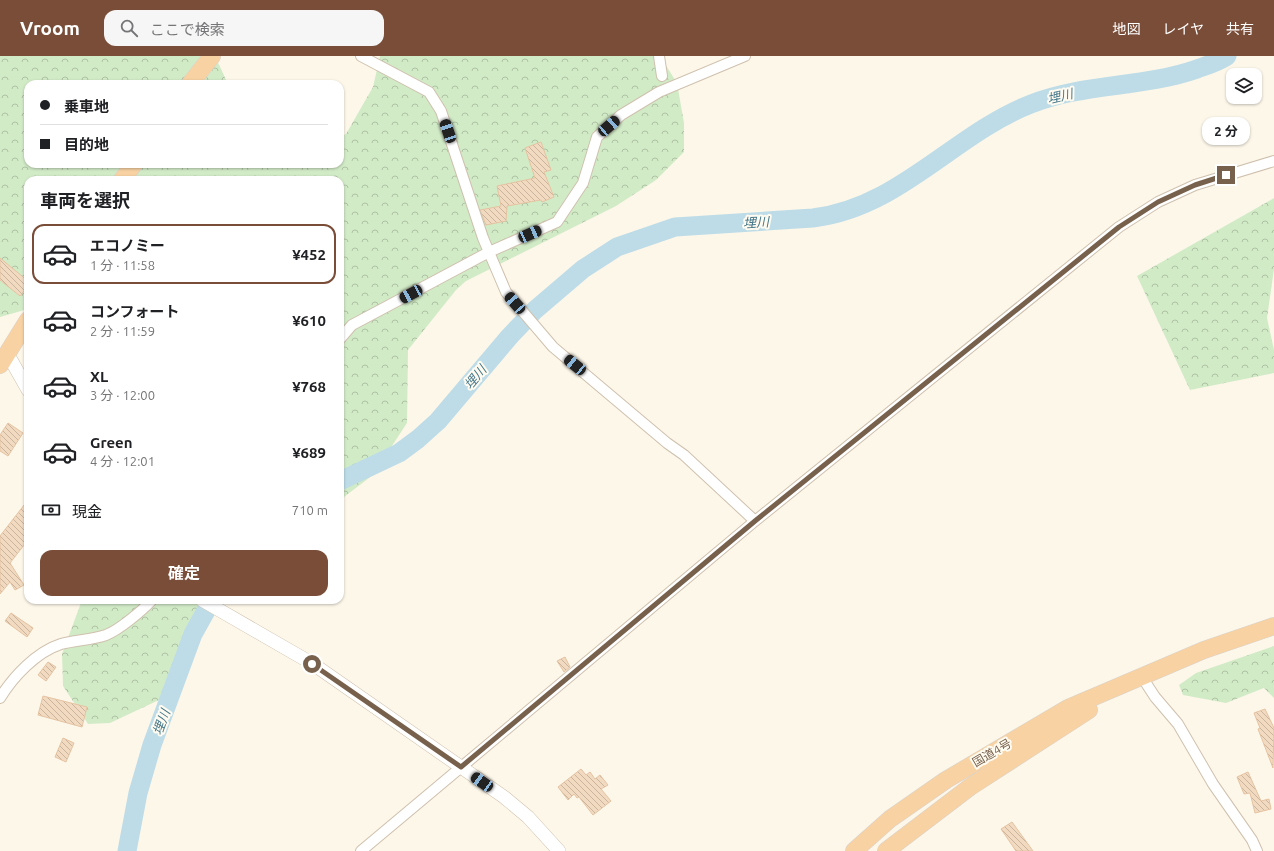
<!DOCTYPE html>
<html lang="ja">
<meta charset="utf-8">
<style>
:root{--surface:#fff;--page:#f6f6f6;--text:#202124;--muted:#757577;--line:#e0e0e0;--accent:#794d38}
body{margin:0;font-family:Ubuntu,"Noto Sans JP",sans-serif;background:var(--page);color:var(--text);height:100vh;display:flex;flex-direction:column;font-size:15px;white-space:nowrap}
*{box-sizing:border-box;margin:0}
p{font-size:13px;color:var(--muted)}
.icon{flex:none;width:22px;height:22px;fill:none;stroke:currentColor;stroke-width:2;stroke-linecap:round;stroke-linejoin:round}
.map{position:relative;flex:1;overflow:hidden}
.side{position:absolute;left:24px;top:120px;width:320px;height:428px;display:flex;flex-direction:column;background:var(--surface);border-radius:12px;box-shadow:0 1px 3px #0004}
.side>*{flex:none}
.top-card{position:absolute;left:24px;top:24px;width:320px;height:88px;border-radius:12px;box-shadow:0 1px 3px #0004;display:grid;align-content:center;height:88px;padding:0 16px;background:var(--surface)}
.tools{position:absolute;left:1226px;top:12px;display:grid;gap:8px}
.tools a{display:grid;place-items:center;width:36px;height:36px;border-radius:8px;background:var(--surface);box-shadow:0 1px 3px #0004;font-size:20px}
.end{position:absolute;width:18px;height:18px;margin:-9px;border:5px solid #78614c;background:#fff;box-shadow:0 0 0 2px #fff}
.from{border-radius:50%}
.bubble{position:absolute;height:28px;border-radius:12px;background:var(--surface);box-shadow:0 1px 3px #0004;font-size:13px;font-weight:700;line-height:28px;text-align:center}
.car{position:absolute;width:12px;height:24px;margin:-12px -6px;border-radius:5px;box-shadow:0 0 3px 1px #0007;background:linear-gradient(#222 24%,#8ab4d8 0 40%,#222 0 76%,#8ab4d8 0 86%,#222 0)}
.top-card b{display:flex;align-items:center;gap:14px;height:38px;font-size:15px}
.top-card b+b{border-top:1px solid var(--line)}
.top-card i{width:10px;height:10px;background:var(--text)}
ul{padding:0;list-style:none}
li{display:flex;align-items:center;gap:12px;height:60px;margin:0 8px 6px;padding:0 8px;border:2px solid transparent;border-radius:12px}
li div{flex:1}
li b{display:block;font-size:15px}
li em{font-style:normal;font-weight:700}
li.current{border-color:var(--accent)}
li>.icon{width:36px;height:36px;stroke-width:1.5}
h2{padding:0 16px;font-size:18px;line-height:48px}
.pay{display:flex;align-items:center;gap:10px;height:44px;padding:0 16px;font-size:15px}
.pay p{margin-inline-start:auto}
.cta{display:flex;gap:8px;margin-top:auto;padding:8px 16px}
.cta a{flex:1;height:46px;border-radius:12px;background:var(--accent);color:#fff;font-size:16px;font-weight:700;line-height:46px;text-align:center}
header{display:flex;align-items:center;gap:24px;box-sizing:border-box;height:56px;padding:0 20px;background:var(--accent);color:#fff}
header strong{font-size:19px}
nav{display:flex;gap:22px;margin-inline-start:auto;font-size:14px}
.search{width:280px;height:36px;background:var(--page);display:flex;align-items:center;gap:10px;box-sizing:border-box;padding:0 14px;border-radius:12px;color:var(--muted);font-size:15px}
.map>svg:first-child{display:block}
.forest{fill:url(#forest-crowns)}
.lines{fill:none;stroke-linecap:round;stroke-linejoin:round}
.river{stroke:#bddce7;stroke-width:19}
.building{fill:url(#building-back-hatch);stroke:#e5c3a1}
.minor-casing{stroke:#cfc1ae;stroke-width:12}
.tertiary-casing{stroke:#cfc1ae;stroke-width:14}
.trunk-casing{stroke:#d9d3cd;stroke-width:18}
.minor{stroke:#fff;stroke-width:10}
.tertiary{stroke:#fff;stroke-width:13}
.trunk{stroke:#f8d2a2;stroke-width:17}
.route{stroke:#78614c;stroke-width:5}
.labels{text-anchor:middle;stroke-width:4;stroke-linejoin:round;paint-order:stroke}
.street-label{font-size:12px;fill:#78614c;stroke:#fffbf1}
.water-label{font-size:13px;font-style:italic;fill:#46788b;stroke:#fffbf1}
</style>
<header>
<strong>Vroom</strong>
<div class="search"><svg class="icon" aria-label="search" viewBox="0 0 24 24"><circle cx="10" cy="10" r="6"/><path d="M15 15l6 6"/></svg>ここで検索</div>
<nav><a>地図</a><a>レイヤ</a><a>共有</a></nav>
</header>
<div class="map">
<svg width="1274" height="795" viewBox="0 0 1274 795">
<defs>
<pattern id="forest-crowns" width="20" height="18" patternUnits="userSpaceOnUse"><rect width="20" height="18" fill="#d2ebc7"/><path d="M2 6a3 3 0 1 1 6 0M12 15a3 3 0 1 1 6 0" fill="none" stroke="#afc2a4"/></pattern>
<pattern id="building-back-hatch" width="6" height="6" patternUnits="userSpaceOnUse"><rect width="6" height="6" fill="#f2dac1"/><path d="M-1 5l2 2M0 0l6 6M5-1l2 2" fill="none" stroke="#c9b49f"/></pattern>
</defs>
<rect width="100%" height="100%" fill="#fdf7ea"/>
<path class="forest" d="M0,0H215L228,28H28V108H340V81L346,78L373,31L380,0H660L677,27L684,67V96L656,124L616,150L466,225L456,234L408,294L407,367L373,419L340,444V124H28V253L0,261Z
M1274,142V213L1267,262L1274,294V317L1190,334L1137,220Z
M82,544H223L181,588L159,644L110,667L88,668L63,630L62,598Z
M1274,590V642L1264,632L1226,647L1183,639L1179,629L1196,617Z"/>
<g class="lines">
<path class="river" d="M340,425L399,397L418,383L438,365L510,280L535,254L583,213L617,191L675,171L813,162C899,152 954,78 1031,48C1084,27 1143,32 1197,13C1208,9 1218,6 1227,0
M127,795L138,737L152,689L193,578L212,544"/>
</g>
<path class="building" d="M541,86L551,114L544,116L554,141L542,146L541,144L507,150L506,165L486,169L480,154L501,150L497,130L535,122L525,92Z
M0,202L28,225V230L20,240L0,224Z
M8,367L23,377L8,400L0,395V379Z
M28,444V484L10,507L24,529L15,534L10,526L0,538V480Z
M11,557L33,572L27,581L5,565Z
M565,601L570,611L564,616L557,605Z
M48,606L56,611L46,625L38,619Z
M43,640L87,651L82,671L38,659Z
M1265,653L1274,672L1273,712L1258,673L1260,672L1254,657Z
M63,682L74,687L66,706L55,701Z
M581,713L586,719L590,716L595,723L600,719L608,729L601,733L611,745L593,759L579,741L577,742L574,738L568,744L558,731Z
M1248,716L1261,745L1269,743L1271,753L1255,757L1250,737L1244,738L1237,721Z
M1012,766L1033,795H1016L1001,773Z"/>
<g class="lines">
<g class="minor-casing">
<path id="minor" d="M361,0L429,36L441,55L483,182L506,236L553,291L667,387L684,399L755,465
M659,0L662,20
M340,283L352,269L489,196L557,166L583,127L597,81L621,59L659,36L745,0
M1142,621L1155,641L1178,668L1213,728L1252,784L1257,795
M0,642C13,621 36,596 61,588C75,584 92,584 106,579C119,574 143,554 152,544
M361,795L755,465L1119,171L1158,146L1195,129L1274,105"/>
</g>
<g class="tertiary-casing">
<path id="tertiary" d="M7,297L28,334
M202,544L313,608L504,741L528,761L559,795"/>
</g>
<g class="trunk-casing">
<path id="trunk" d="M190,28L212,0
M122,124L134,108
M0,309L28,264
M854,795L890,763L946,724L1068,652L1204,594L1274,570
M886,795L970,731L1089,654"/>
</g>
<use href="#minor" class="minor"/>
<use href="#tertiary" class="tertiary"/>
<use href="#trunk" class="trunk"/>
</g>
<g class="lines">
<path class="route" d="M312,608L461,711L755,465L1119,171L1158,146L1195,129L1226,119"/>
</g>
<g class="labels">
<g class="street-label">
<text transform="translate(992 697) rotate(-30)" y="4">国道4号</text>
</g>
<g class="water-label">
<text transform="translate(1060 40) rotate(-13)" y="5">埋川</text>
<text transform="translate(756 166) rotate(-3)" y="5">埋川</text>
<text transform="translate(475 321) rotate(-50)" y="5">埋川</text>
<text transform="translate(161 666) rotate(-70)" y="5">埋川</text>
</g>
</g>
</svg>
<div class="tools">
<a><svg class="icon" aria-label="layers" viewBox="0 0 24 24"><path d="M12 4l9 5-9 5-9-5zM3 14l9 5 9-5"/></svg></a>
</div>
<i class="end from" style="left:312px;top:608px"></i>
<i class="end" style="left:1226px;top:119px"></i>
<div class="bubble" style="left:1202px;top:61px;width:48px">2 分</div>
<i class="car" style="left:609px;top:70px;rotate:49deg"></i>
<i class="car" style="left:448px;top:75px;rotate:341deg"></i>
<i class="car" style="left:530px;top:178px;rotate:66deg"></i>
<i class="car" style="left:411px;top:238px;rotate:242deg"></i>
<i class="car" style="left:515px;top:247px;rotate:319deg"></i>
<i class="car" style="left:575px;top:309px;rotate:309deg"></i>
<i class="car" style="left:482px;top:726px;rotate:305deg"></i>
<div class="top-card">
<b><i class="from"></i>乗車地</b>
<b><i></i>目的地</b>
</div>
<section class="side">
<h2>車両を選択</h2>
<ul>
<li class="current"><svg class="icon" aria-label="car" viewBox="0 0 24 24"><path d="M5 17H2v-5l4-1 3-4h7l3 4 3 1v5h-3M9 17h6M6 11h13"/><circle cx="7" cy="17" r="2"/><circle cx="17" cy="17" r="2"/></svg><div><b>エコノミー</b><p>1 分 · 11:58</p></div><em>¥452</em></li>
<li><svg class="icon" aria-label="car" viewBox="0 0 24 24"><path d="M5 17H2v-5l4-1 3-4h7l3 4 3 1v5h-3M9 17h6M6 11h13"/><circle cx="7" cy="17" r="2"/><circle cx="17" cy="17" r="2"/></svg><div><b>コンフォート</b><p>2 分 · 11:59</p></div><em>¥610</em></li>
<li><svg class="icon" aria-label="car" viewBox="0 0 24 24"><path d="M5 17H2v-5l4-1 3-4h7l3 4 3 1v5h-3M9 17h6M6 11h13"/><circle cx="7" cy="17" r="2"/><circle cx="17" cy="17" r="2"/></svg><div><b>XL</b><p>3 分 · 12:00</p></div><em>¥768</em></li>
<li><svg class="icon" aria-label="car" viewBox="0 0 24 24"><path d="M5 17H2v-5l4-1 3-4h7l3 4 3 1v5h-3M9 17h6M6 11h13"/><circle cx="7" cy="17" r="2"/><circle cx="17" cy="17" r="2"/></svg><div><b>Green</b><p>4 分 · 12:01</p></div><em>¥689</em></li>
</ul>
<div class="pay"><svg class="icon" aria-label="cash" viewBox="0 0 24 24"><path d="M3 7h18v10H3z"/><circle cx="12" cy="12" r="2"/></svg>現金<p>710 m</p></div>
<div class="cta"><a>確定</a></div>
</section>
</div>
